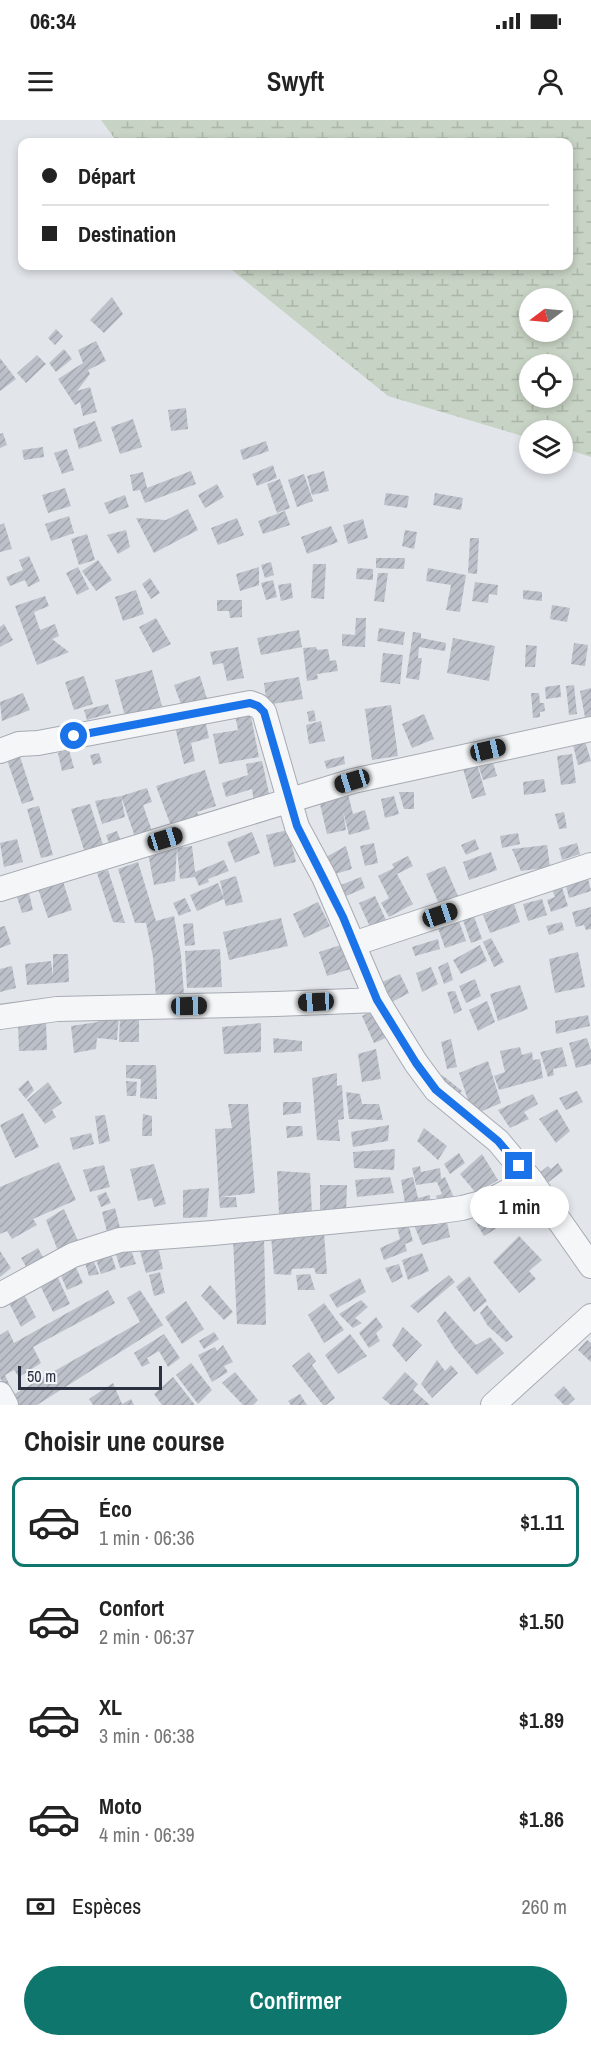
<!DOCTYPE html>
<html lang="fr">
<meta charset="utf-8">
<style>
:root{--surface:#fff;--page:#f6f6f6;--text:#222;--muted:#767676;--line:#e0e0e0;--accent:#0f766e}
body{margin:0;font-family:"Archivo Narrow",sans-serif;background:var(--page);color:var(--text);height:100vh;display:flex;flex-direction:column;font-size:22px;white-space:nowrap}
*{box-sizing:border-box;margin:0}
p{font-size:20px;color:var(--muted)}
.icon{flex:none;width:33px;height:33px;fill:none;stroke:currentColor;stroke-width:2;stroke-linecap:round;stroke-linejoin:round}
.map{position:relative;height:1285px;overflow:hidden}
.details{display:flex;flex-direction:column;background:var(--surface);flex:1}
.details>*{flex:none}
.hud{position:absolute;left:18px;top:18px;width:555px;height:132px;border-radius:12px;box-shadow:0 3px 9px #0003;display:grid;align-content:center;height:132px;padding:0 24px;background:var(--surface)}
.needle{width:39px;rotate:254deg}
.tools{position:absolute;left:519px;top:168px;display:grid;gap:12px}
.tools a{display:grid;place-items:center;width:54px;height:54px;border-radius:50%;background:var(--surface);box-shadow:0 3px 9px #0003;font-size:30px}
.scale{position:absolute;left:18px;bottom:15px;width:144px;box-sizing:border-box;padding-left:6px;border:3px solid #2b3141;border-top:0;font-size:16px;line-height:21px;white-space:nowrap;color:#2b3141;-webkit-text-stroke:4px #f2f4f7;paint-order:stroke}
.end{position:absolute;width:27px;height:27px;margin:-14px;border:8px solid #1a73e8;background:#fff;box-shadow:0 0 0 3px #fff}
.from{border-radius:50%}
.bubble{position:absolute;height:42px;border-radius:21px;background:var(--surface);box-shadow:0 3px 9px #0003;font-size:20px;font-weight:600;line-height:42px;text-align:center}
.car{position:absolute;width:18px;height:36px;margin:-18px -9px;border-radius:8px;box-shadow:0 0 4px 2px #0007;background:linear-gradient(#222 24%,#8ab4d8 0 40%,#222 0 76%,#8ab4d8 0 86%,#222 0)}
.hud b{display:flex;align-items:center;gap:21px;height:57px;font-size:22px}
.hud b+b{border-top:2px solid var(--line)}
.hud i{width:15px;height:15px;background:var(--text)}
ul{padding:0;list-style:none}
li{display:flex;align-items:center;gap:18px;height:90px;margin:0 12px 9px;padding:0 12px;border:3px solid transparent;border-radius:12px}
li div{flex:1}
li b{display:block;font-size:22px}
li em{font-style:normal;font-weight:600}
li.selected{border-color:var(--accent)}
li>.icon{width:54px;height:54px;stroke-width:1.5}
h2{padding:0 24px;font-size:27px;line-height:72px}
.pay{display:flex;align-items:center;gap:15px;height:66px;padding:0 24px;font-size:22px}
.pay p{margin-inline-start:auto}
.cta{display:flex;gap:12px;margin-top:auto;padding:12px 24px}
.cta a{flex:1;height:69px;border-radius:36px;background:var(--accent);color:#fff;font-size:24px;font-weight:600;line-height:69px;text-align:center}
.status{display:flex;justify-content:space-between;align-items:center;height:42px;padding:0 30px;background:var(--surface);direction:ltr}
.status svg{height:16px;fill:currentColor}
header{display:flex;justify-content:space-between;align-items:center;height:78px;padding:0 24px;background:var(--surface);font-size:27px;font-weight:600}
.map>svg:first-child{display:block}
.wetland{fill:url(#wetland-marsh);fill-rule:evenodd}
.building{fill:url(#building-hatch)}
.lines{fill:none;stroke-linecap:round;stroke-linejoin:round}
.minor-casing{stroke:#a7abb4;stroke-width:26}
.minor{stroke:#f5f6f8;stroke-width:24}
.route{stroke:#1a73e8;stroke-width:8}
</style>
<div class="status"><b>06:34</b><svg viewBox="0 0 49 12"><path d="M0 12V9h3v3zM5 12V6h3v6zM10 12V3h3v9zM15 12V0h3v12zM26 1h20v11H26zM47 4h2v5h-2z"/></svg></div>
<header><svg class="icon" aria-label="menu" viewBox="0 0 24 24"><path d="M4 6h16M4 12h16M4 18h16"/></svg>Swyft<svg class="icon" aria-label="person" viewBox="0 0 24 24"><circle cx="12" cy="8" r="4"/><path d="M4 21q1-7 8-7t8 7"/></svg></header>
<div class="map">
<svg width="591" height="1285" viewBox="0 0 591 1285">
<defs>
<pattern id="wetland-marsh" width="20" height="14" patternUnits="userSpaceOnUse" patternTransform="scale(1.5)"><rect width="20" height="14" fill="#c7d3c4"/><path d="M1 5h8M5 5V1M11 12h8M15 12V8" fill="none" stroke="#abb6aa"/></pattern>
<pattern id="building-hatch" width="6" height="6" patternUnits="userSpaceOnUse" patternTransform="scale(1.5)"><rect width="6" height="6" fill="#bcc0c9"/><path d="M-1 1l2-2M0 6l6-6M5 7l2-2" fill="none" stroke="#a2a5ae"/></pattern>
</defs>
<rect width="100%" height="100%" fill="#e2e5ea"/>
<path class="wetland" d="M101,0H591V337L563,328L562,310H530L529,318L388,276L227,146H568V22H117ZM530,178H562V212H530ZM530,244H562V278H530Z"/>
<path class="building" d="M112,177L123,194L104,213L90,200Z
M56,209L63,216L55,225L48,218Z
M96,221L106,241L88,250L90,254L77,271L90,267L97,292L83,296L80,282L75,285L58,259L83,243L78,230Z
M64,229L72,239L56,252L49,243Z
M37,235L46,244L26,263L17,253Z
M0,238L16,259L0,271Z
M186,288L188,309L171,311L168,290Z
M133,299L142,327L120,334L111,307Z
M95,301L102,321L79,329L73,309Z
M3,313L7,325L0,328V314Z
M266,321L269,331L243,340L240,330Z
M43,327L44,337L24,340L22,330Z
M67,329L74,350L62,354L54,333Z
M273,345L277,358L257,366L252,354Z
M191,351L196,364L145,383L140,370L133,371L130,355L143,352L147,368Z
M324,351L329,371L312,375L307,356Z
M304,354L313,381L297,387L288,360Z
M280,359L290,388L277,393L267,364Z
M217,364L224,377L205,388L198,375Z
M65,368L71,386L48,393L42,375Z
M386,373L409,376L407,388L384,385Z
M435,373L463,378L461,390L433,385Z
M125,375L129,387L109,394L104,383Z
M188,389L198,410L154,433L136,398L166,400Z
M285,391L290,405L263,414L258,401Z
M69,396L74,413L51,421L45,404Z
M237,398L244,415L218,425L211,408Z
M363,399L368,418L348,424L343,405Z
M4,403L12,429L0,432V405Z
M331,406L338,422L307,434L301,417Z
M126,410L130,427L118,434L107,415Z
M405,410L417,412L414,429L402,426Z
M87,414L95,440L79,445L71,419Z
M470,418H479L477,454L468,453Z
M29,436L40,461L28,467L25,460L10,466L6,457L23,450L19,440Z
M376,438H405L404,449L376,448Z
M98,440L112,460L96,471L82,451Z
M271,442L274,455L265,458L261,445Z
M313,444H326L324,479L311,478Z
M78,447L89,469L77,475L66,453Z
M259,447V465L240,471L236,454Z
M357,448L373,449V460L356,459Z
M428,448L466,455L460,492L446,490L451,465L426,461Z
M378,453H388L384,482L374,481Z
M150,458L160,473L151,479L142,464Z
M273,460L277,477L266,480L261,463Z
M475,462L498,465L497,475L489,474L488,483L472,481Z
M291,463L293,478L281,481L278,465Z
M136,470L144,494L123,501L115,477Z
M523,470L542,472V481L523,479Z
M45,476L49,486L34,492L40,510L55,504L59,516L52,519L69,532L37,545L15,486Z
M217,480H242V497L230,498L229,491H217Z
M552,485L570,488L567,502L550,499Z
M156,498L171,524L153,533L139,507Z
M356,498H366L365,527L342,526V514L355,515Z
M4,504L13,520L0,527V507Z
M379,508L405,512L403,525L377,521Z
M299,510L302,527L261,535L257,518Z
M413,512L421,513V518L446,523L445,531L419,527L418,538H422L419,560L406,558Z
M453,518L495,526L489,561L447,553Z
M574,523L588,525L585,546L571,544Z
M526,525L537,526L535,547H525Z
M238,527L244,558L227,561L223,543L213,545L210,532Z
M316,527L317,530L328,529L330,541L336,540L338,551L317,554L318,559L307,561L303,528Z
M383,533L403,535L400,564L380,562Z
M152,550L162,586L125,596L115,560Z
M84,556L93,584L74,590L65,562Z
M200,556L208,582L183,590L174,565Z
M299,557L303,579L267,585L264,563Z
M560,565L561,577L546,579L545,567Z
M574,565L577,594L569,595L566,566Z
M591,568V596L585,597L580,571Z
M23,573L30,590L2,601L0,582Z
M531,573H539L540,583H544L545,591L540,592V597L533,598Z
M108,584L111,593L87,600L84,590Z
M391,585L398,636L372,640L365,589Z
M249,587L259,637L219,644L213,614L238,610L234,589Z
M314,590L316,601L309,602L307,592Z
M424,594L434,619L412,628L402,604Z
M205,600L209,618L191,623L195,641L184,644L175,607Z
M321,601L325,621L309,624L306,605Z
M584,618L591,641L578,645L572,621Z
M17,627L34,680L22,684L4,631Z
M69,630L74,648L62,651L58,633Z
M99,633L102,643L93,645L90,635Z
M572,634L576,663L561,665L557,636Z
M344,636L345,644L327,649L324,641Z
M491,636L497,656L483,660L477,641Z
M262,641L270,678L254,682L252,669L226,677L222,663L248,655L246,644Z
M477,644L486,675L472,679L463,649Z
M205,650L216,686L197,692L200,698L171,706L156,666Z
M544,659L546,672L524,675L523,662Z
M147,668L152,682L143,685L152,711L135,717L121,676L125,697L102,704L95,681L121,676Z
M347,670L353,694L365,690L370,709L349,715L343,691L346,710L327,714L319,680Z
M399,672H414V689H404Z
M394,676L399,694L385,698L381,679Z
M90,684L104,728L85,733L71,689Z
M39,686L53,735L41,738L27,689Z
M564,692L567,708L559,709L555,694Z
M288,710L296,742L274,747L266,715Z
M117,711L120,719L109,723L106,715Z
M252,712L260,733L235,743L227,722Z
M518,713L520,724L502,728L500,716Z
M17,719L23,742L4,747L0,723Z
M475,719L479,729L466,735L461,725Z
M374,723L378,743L365,746L360,726Z
M577,723L580,734L562,740L559,728Z
M547,725L550,747L521,751L512,729Z
M192,726L195,752L224,740L229,751L208,759L209,762L199,766L195,757L180,759L177,728L175,761L154,765L148,733L177,728Z
M346,726L352,749L335,754L326,737Z
M491,732L497,750L469,760L463,742Z
M408,736L413,746L397,754L413,784L389,797L381,783L389,778L378,756L394,748L392,744Z
M138,742L156,801L174,796L181,835L184,874L156,877L153,837L146,803H135L118,749Z
M445,746L458,776L439,784L426,754Z
M108,750L125,803L113,802L97,753Z
M587,755L591,771L569,778L565,762Z
M236,756L243,782L226,786L224,779L197,791L190,775L218,763L224,778L220,761Z
M361,757L365,768L346,776L341,765Z
M62,758L72,790L48,798L37,766Z
M559,758L568,786L551,792L547,780L555,777L549,761Z
M29,773L33,790L22,793L17,777Z
M375,776L386,800L370,807L359,783Z
M185,778L191,791L179,796L173,783Z
M542,779L547,795L528,801L523,784Z
M318,782L330,806L304,818L293,794Z
M514,784L520,802L490,813L483,795Z
M470,785L482,819L471,823L459,789Z
M591,787V809L586,810L584,805L576,807L572,792Z
M281,798L288,826L229,840L223,812Z
M459,801L466,821L445,828L438,808Z
M562,802L564,810L549,815L546,806Z
M193,803L195,825L185,826L183,804Z
M5,806L11,824L0,828V807Z
M491,818L504,842L494,847L483,822Z
M438,819L440,829L415,836L412,827Z
M347,823L354,848L327,856L319,832Z
M480,825L487,841L461,854L453,840Z
M220,829L222,867L187,868L185,831Z
M578,832L585,867L555,873L549,839Z
M53,834H68L69,862L27,865L25,844L51,841L53,857Z
M448,842L453,860L444,864L438,847Z
M12,846L16,868L0,872V849Z
M431,847L438,864L422,872L416,853Z
M400,854L409,873L388,884L380,863Z
M475,859L481,876L466,883L459,866Z
M520,865L528,889L498,901L490,874Z
M455,871L462,890L454,894L447,872Z
M487,881L495,902L478,911L469,890Z
M374,890L388,917L374,923L362,896Z
M99,894L119,895L117,920L97,918L96,929L74,933L71,906L98,902Z
M588,895L590,906L556,914L555,901Z
M120,896L139,897V922H119Z
M46,902L47,930L19,931L18,904Z
M261,903V932L224,934L222,907Z
M273,918L302,921V931L274,933Z
M587,918L591,931V944L576,948L569,923Z
M451,919L457,947L447,949L441,922Z
M520,927L522,935L532,932L533,940L540,939L543,958L499,970L494,956L505,952L500,931Z
M562,927L567,946L553,949L554,955L548,957L540,932Z
M376,929L381,959L362,962L358,934Z
M488,941L501,983L473,995L459,953Z
M126,945H156L157,979L140,978L141,959L126,958Z
M337,953V966L342,965L344,999L338,1000L340,1021L317,1020L312,958Z
M442,955L462,971L455,979L438,961Z
M28,960L34,970L26,979L18,969Z
M126,961L137,962L136,976H127Z
M48,962L62,983L52,990L56,997L45,1004L27,980Z
M577,971L583,982L566,990L559,978Z
M346,972L360,974L362,984H379L383,1000L349,999Z
M533,974L538,984L524,992L529,999L510,1008L498,990Z
M283,982H301V993L283,995Z
M228,984H248L255,1073L219,1077L215,1009L232,1008Z
M557,989L570,1011L556,1023L539,999Z
M23,993L39,1027L15,1038L0,1005Z
M143,994L152,996V1016H142Z
M105,995L110,1021L99,1024L95,996Z
M389,1005L388,1021L353,1027L351,1012Z
M286,1006H302L303,1016L287,1018Z
M424,1008L447,1026L438,1040L417,1021Z
M91,1013L94,1024L73,1030L70,1018Z
M395,1029L394,1050L354,1048L353,1032Z
M459,1033L465,1043L450,1054L444,1044Z
M482,1034L498,1060L476,1073L460,1054Z
M59,1042L76,1080L33,1099L37,1105L12,1119L7,1111L0,1114V1067Z
M558,1043L563,1051L546,1064L538,1054L548,1046L551,1049Z
M154,1044L166,1084L154,1087L152,1078L138,1081L130,1049Z
M104,1045L110,1067L90,1072L83,1050Z
M420,1046L421,1052L440,1048L441,1059L445,1057L455,1080L440,1084L436,1076L442,1074L437,1062L416,1065L412,1048Z
M277,1051L310,1053L312,1093L279,1094Z
M390,1057L394,1073L357,1077L355,1060Z
M413,1057L418,1078L430,1075V1084L406,1089L401,1060Z
M320,1065H347L346,1093L320,1094Z
M209,1068L207,1097L183,1098V1070Z
M106,1072L111,1083L101,1087L97,1076Z
M506,1076L518,1095L484,1116L473,1098Z
M219,1077H236L237,1087L220,1088Z
M115,1088L120,1108L107,1112L102,1092Z
M64,1089L78,1121L58,1131L46,1100Z
M434,1099L438,1105L447,1102L450,1117L422,1125L414,1105Z
M407,1100L413,1121L405,1124L407,1131L384,1140L380,1128L400,1119L396,1102Z
M324,1112L327,1154H316L314,1148L292,1149L291,1155L274,1154L271,1115Z
M519,1116L542,1140L529,1151L536,1159L519,1173L493,1142Z
M233,1119H264L266,1205L237,1204Z
M158,1126L163,1149L146,1153L140,1131Z
M130,1127L136,1144L120,1148L115,1131Z
M38,1128L44,1139L27,1148L21,1138Z
M0,1131L11,1148L0,1157Z
M110,1131L116,1149L101,1154L95,1137Z
M422,1133L429,1151L408,1160L402,1140Z
M92,1137L99,1154L89,1156L84,1140Z
M74,1143L83,1163L67,1170L59,1151Z
M399,1144L403,1157L392,1163L385,1148Z
M54,1149L70,1184L53,1192L37,1159Z
M160,1152L165,1173L154,1176L149,1155Z
M310,1154L315,1170H298L296,1155Z
M449,1155L455,1162L418,1193L410,1186Z
M469,1156L487,1181L474,1192L456,1167Z
M360,1158L366,1172L337,1188L329,1175Z
M210,1165L233,1192L224,1200L201,1176Z
M20,1167L36,1197L21,1207L5,1175Z
M108,1170L115,1183L33,1227L41,1243L19,1257L14,1250L5,1255L9,1264L6,1268L0,1258V1215L8,1210L14,1223Z
M140,1170L163,1205L37,1285H16L11,1276L140,1202L127,1178Z
M361,1180L368,1187L355,1198L362,1203L353,1208L339,1194Z
M186,1181L204,1209L182,1224L165,1197Z
M324,1183L344,1210L324,1223L308,1195Z
M487,1185L513,1217L506,1222L488,1206L480,1193Z
M445,1191L476,1225L490,1217L504,1233L477,1255L455,1229L437,1201Z
M376,1197L383,1207L376,1213L380,1221L369,1228L359,1213Z
M403,1207L422,1225L406,1242L392,1225Z
M214,1212L219,1219L204,1229L199,1221Z
M164,1214L180,1238L168,1247L159,1231L147,1238L150,1243L142,1247L134,1233Z
M350,1214L367,1236L338,1254L325,1235Z
M587,1220L591,1223V1242L578,1230Z
M223,1225L233,1242L224,1246L228,1252L212,1262L198,1235L215,1227L217,1231Z
M309,1232L316,1241L312,1245L335,1278L326,1285H323L292,1246Z
M437,1240L445,1251L451,1245L458,1253L432,1278L421,1264Z
M191,1243L212,1270L198,1284L176,1255Z
M235,1252L258,1280L253,1285H243L222,1263Z
M405,1252L418,1264L413,1270L430,1285H391L382,1278Z
M173,1257L195,1285H162L154,1274Z
M113,1263L122,1284L131,1279L134,1285H93L89,1279Z
M564,1266L575,1279L568,1285H564L554,1275Z
M300,1274L307,1285H291L288,1281Z"/>
<g class="lines">
<g class="minor-casing">
<path id="minor" d="M0,631L19,624L38,623L250,583L258,586L264,592L297,707L324,757L377,880L388,898L416,943L436,970L498,1021L530,1059L591,1146
M0,769L353,661L591,609
M353,824L591,745
M0,897L57,889L276,884L377,880
M0,1175L73,1135L120,1120L213,1113L434,1092L462,1088L492,1080L530,1059
M0,1274L6,1285
M493,1285L591,1196"/>
</g>
<use href="#minor" class="minor"/>
</g>
<g class="lines">
<path class="route" d="M74,616L250,583L258,586L264,592L297,706L343,797L377,880L416,943L436,970L498,1021L519,1046"/>
</g>
</svg>
<div class="tools">
<a><svg class="needle" viewBox="-14 -14 28 28"><path d="M0-13l5 13h-10z" fill="#e53935"/><path d="M0 13l5-13h-10z" fill="#767676"/></svg></a>
<a><svg class="icon" aria-label="locate" viewBox="0 0 24 24"><circle cx="12" cy="12" r="6"/><path d="M12 2v4M12 18v4M2 12h4M18 12h4"/></svg></a>
<a><svg class="icon" aria-label="layers" viewBox="0 0 24 24"><path d="M12 4l9 5-9 5-9-5zM3 14l9 5 9-5"/></svg></a>
</div>
<div class="scale">50 m</div>
<i class="end from" style="left:74px;top:616px"></i>
<i class="end" style="left:519px;top:1046px"></i>
<div class="bubble" style="left:470px;top:1066px;width:99px">1 min</div>
<i class="car" style="left:488px;top:630px;rotate:77deg"></i>
<i class="car" style="left:352px;top:661px;rotate:253deg"></i>
<i class="car" style="left:165px;top:719px;rotate:73deg"></i>
<i class="car" style="left:440px;top:795px;rotate:71deg"></i>
<i class="car" style="left:316px;top:882px;rotate:267deg"></i>
<i class="car" style="left:189px;top:886px;rotate:89deg"></i>
<div class="hud">
<b><i class="from"></i>Départ</b>
<b><i></i>Destination</b>
</div>
</div>
<section class="details">
<h2>Choisir une course</h2>
<ul>
<li class="selected"><svg class="icon" aria-label="car" viewBox="0 0 24 24"><path d="M5 17H2v-5l4-1 3-4h7l3 4 3 1v5h-3M9 17h6M6 11h13"/><circle cx="7" cy="17" r="2"/><circle cx="17" cy="17" r="2"/></svg><div><b>Éco</b><p>1 min · 06:36</p></div><em>$1.11</em></li>
<li><svg class="icon" aria-label="car" viewBox="0 0 24 24"><path d="M5 17H2v-5l4-1 3-4h7l3 4 3 1v5h-3M9 17h6M6 11h13"/><circle cx="7" cy="17" r="2"/><circle cx="17" cy="17" r="2"/></svg><div><b>Confort</b><p>2 min · 06:37</p></div><em>$1.50</em></li>
<li><svg class="icon" aria-label="car" viewBox="0 0 24 24"><path d="M5 17H2v-5l4-1 3-4h7l3 4 3 1v5h-3M9 17h6M6 11h13"/><circle cx="7" cy="17" r="2"/><circle cx="17" cy="17" r="2"/></svg><div><b>XL</b><p>3 min · 06:38</p></div><em>$1.89</em></li>
<li><svg class="icon" aria-label="car" viewBox="0 0 24 24"><path d="M5 17H2v-5l4-1 3-4h7l3 4 3 1v5h-3M9 17h6M6 11h13"/><circle cx="7" cy="17" r="2"/><circle cx="17" cy="17" r="2"/></svg><div><b>Moto</b><p>4 min · 06:39</p></div><em>$1.86</em></li>
</ul>
<div class="pay"><svg class="icon" aria-label="cash" viewBox="0 0 24 24"><path d="M3 7h18v10H3z"/><circle cx="12" cy="12" r="2"/></svg>Espèces<p>260 m</p></div>
<div class="cta"><a>Confirmer</a></div>
</section>
